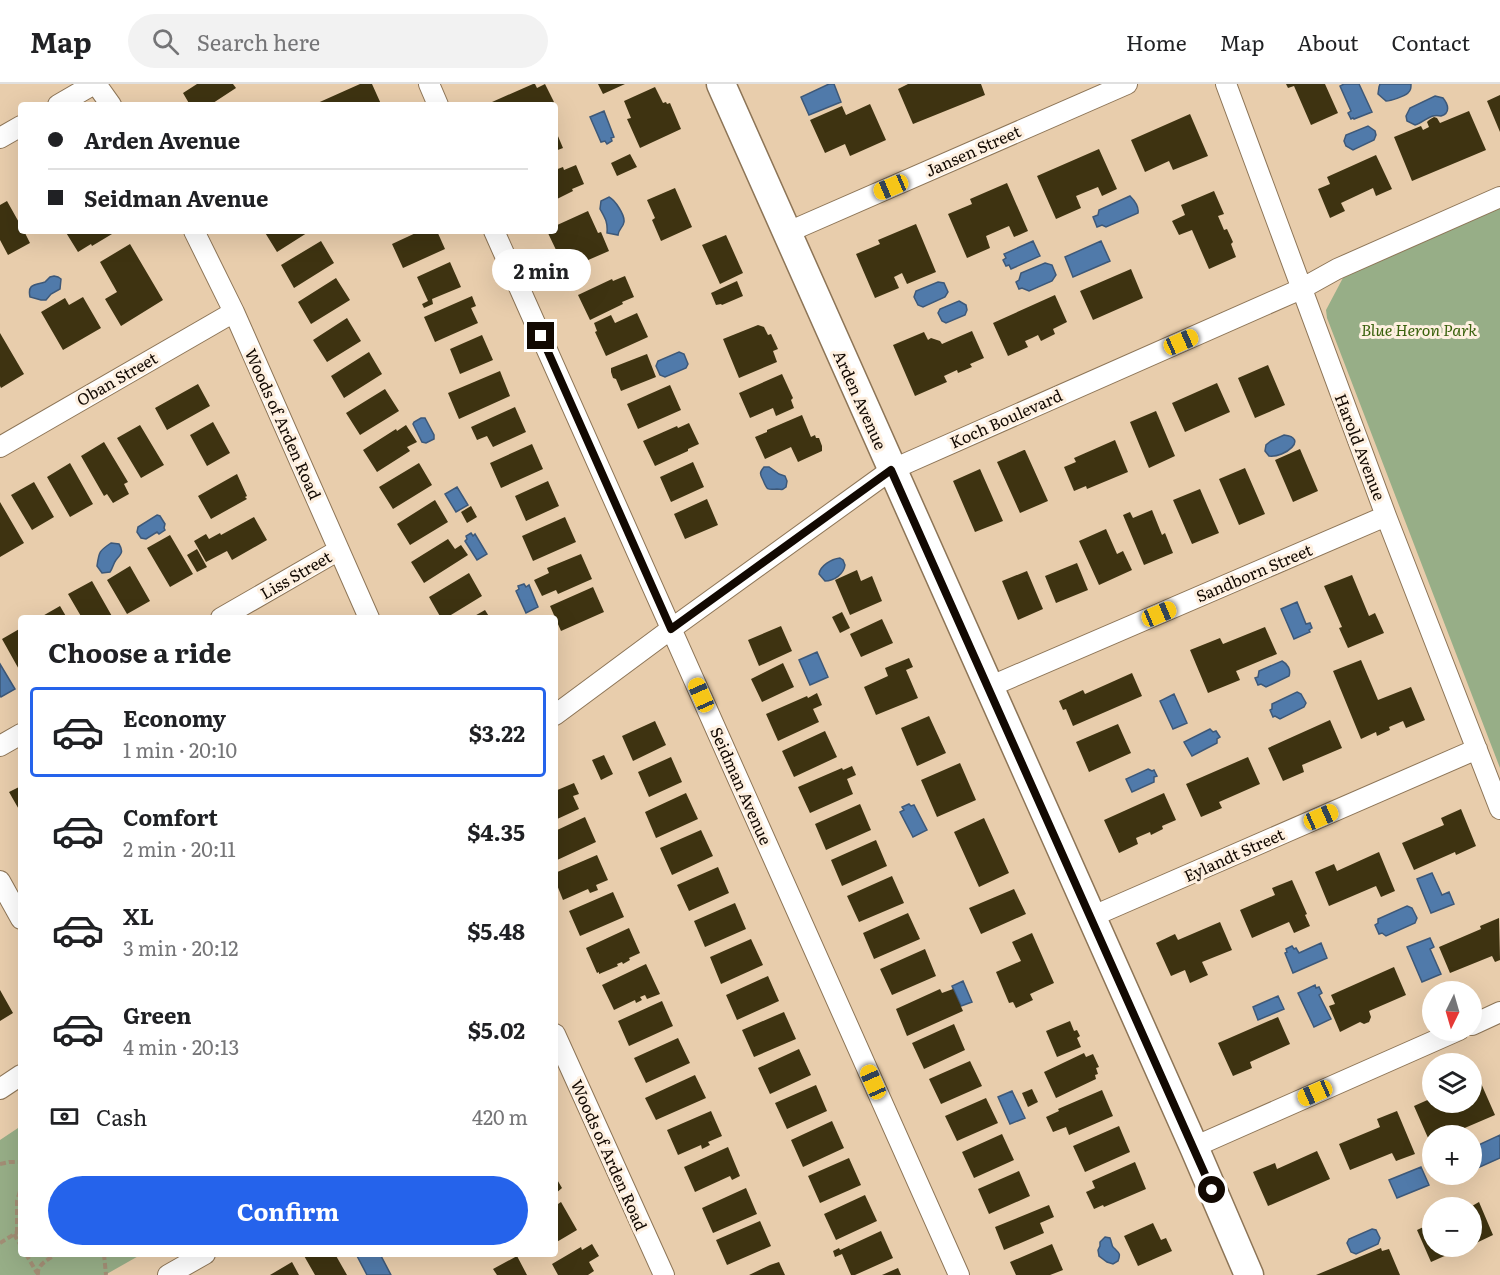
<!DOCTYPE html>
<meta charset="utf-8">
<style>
:root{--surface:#fff;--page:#f2f2f2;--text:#202124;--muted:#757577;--line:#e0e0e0;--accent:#2563eb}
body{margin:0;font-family:Literata,serif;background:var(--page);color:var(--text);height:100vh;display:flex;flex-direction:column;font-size:22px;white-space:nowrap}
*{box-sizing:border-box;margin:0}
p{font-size:20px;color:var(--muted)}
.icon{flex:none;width:33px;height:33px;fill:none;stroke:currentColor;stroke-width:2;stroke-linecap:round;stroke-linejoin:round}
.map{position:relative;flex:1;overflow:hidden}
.drawer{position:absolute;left:18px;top:531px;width:540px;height:642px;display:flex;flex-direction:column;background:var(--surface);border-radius:6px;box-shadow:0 6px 24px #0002}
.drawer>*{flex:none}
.banner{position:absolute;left:18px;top:18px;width:540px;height:132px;border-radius:6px;box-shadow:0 6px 24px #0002;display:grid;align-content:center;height:132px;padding:0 30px;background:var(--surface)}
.needle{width:39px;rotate:185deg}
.controls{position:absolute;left:1422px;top:897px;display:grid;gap:12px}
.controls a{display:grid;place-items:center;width:60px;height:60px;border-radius:50%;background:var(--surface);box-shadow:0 6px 24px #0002;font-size:30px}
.end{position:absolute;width:27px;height:27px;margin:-14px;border:8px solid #120902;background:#fff;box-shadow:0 0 0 3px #fff}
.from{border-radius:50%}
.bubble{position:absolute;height:42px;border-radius:21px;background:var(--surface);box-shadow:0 6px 24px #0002;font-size:20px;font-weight:700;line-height:42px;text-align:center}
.car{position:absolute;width:18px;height:36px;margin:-18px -9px;border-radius:8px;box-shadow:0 0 4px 2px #0007;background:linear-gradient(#f5c518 24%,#345 0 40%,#f5c518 0 76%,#345 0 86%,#f5c518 0)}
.banner b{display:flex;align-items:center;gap:21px;height:57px;font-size:22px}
.banner b+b{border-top:2px solid var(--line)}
.banner i{width:15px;height:15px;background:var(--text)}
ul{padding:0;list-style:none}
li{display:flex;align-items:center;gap:18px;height:90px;margin:0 12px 9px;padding:0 18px;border:3px solid transparent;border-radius:6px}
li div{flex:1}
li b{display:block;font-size:22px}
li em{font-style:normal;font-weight:700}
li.selected{border-color:var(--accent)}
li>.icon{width:54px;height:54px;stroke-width:1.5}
h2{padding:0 30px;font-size:27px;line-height:72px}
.pay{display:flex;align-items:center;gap:15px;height:66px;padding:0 30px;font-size:22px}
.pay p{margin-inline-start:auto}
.button{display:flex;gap:12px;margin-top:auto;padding:12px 30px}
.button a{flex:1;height:69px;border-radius:36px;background:var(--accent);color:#fff;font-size:24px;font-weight:700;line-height:69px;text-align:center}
header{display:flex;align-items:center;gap:36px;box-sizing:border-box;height:84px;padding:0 30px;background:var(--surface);border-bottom:2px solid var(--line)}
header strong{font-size:28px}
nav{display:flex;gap:33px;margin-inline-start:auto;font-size:21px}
.search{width:420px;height:54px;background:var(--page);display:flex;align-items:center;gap:15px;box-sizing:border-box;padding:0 21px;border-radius:33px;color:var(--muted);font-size:22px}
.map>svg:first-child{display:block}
.green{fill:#97ae87}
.water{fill:#507aaa;stroke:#3d5878;stroke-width:1.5}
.building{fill:#3e3311}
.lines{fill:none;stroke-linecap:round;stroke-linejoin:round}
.street-casing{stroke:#8d7557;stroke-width:22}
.secondary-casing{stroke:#8d7557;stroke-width:31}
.path{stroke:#a38e75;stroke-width:4;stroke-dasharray:6 3;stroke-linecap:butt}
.street{stroke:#fff;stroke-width:20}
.secondary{stroke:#fff;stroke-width:28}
.route{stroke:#120902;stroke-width:8}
.labels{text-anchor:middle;stroke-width:6;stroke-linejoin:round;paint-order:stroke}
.street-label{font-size:16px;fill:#120902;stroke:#fef0e0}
.park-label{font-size:16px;font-style:italic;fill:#3a620d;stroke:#fef0e0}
</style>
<header>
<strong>Map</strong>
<div class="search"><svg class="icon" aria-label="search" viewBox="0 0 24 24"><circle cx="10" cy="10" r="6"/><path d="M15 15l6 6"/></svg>Search here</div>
<nav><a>Home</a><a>Map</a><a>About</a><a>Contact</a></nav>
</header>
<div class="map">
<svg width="1500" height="1191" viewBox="0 0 1500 1191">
<rect width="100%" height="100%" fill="#e8cdac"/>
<path class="green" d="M1500,122V684L1327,234L1326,226L1345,190Z
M21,1042V1170H142L105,1191H0V1056Z"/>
<path class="water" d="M829,0H834L841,18L809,31L801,13Z
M1344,0H1359L1372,28L1354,35L1353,34L1351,35L1348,29L1351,27L1340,2Z
M1380,0H1411C1411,4 1411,6 1408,9C1405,12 1391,17 1386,17L1378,10L1379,3Z
M1435,12L1443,14C1448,20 1451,29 1441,32C1430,29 1425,38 1415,41L1407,37L1406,32L1410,24Z
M604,27L614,53L611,54L612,57L607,60L605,57L601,58L590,33Z
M1368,42L1375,47L1376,51L1374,56L1353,66L1346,62L1344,57L1346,51Z
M1130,112C1134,116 1139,123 1138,129L1106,143L1102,141L1097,143L1093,133L1098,131L1099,126Z
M609,113C615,116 625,131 624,138C623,144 619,144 618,151L607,149C608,138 605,134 600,125L601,117Z
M1033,157L1040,172L1011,185L1009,181L1006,182L1003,176L1006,174L1004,170Z
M1101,157L1110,177L1073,193L1065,173Z
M1045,179L1052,181L1056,191L1052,197L1029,207L1022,204L1019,205L1016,198L1019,196L1021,189Z
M54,192L58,193L61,195L60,205L51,210L46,216H41L30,213C27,199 36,201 45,198L50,193Z
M938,198L944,199L948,208L945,213L923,223L918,221L914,213L916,207Z
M959,217L966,221L967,226L965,231L946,239L942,237L938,229L940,225Z
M679,268L684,270L688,280L686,284L665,293L660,291L656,282L658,277Z
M421,334H425L434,351V355L426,359L422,358L413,340L414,338Z
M1284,351C1309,354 1285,374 1269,372L1265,367L1266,361L1271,357Z
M764,383H769L779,390L785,392L787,397L786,403C780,407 785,405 777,405C767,406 767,406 763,396C760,390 759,389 764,383Z
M457,403L468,421L456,428L445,410Z
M157,431L160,432L165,440L164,444L165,446L159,450L157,448L146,455L141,454L137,448L138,443Z
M471,449L473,452L475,450L487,470L477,476L465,457L467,455L466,452Z
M111,459L119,460C124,468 121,470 116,476C113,480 113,484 110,488L102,489L97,482C99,468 99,467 111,459Z
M840,474L843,476L845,481C844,490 834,497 825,497L819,490C820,482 831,475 840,474Z
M524,500L526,503L529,501L538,523L526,529L516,507L519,505L518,502Z
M1297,518L1306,540L1310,539L1312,544L1309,546L1310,548L1294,555L1281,525Z
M817,568L828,593L810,601L799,576Z
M1282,577C1288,580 1291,586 1289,592L1266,603L1261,600L1258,601L1255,594L1258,593L1259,587Z
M0,580L15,605L1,613L0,611Z
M1297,608L1301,610L1306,619L1304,623L1280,635L1275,632L1273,633L1270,626L1272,625V620Z
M1174,610L1187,639L1173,645L1160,617Z
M1210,645L1213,648L1216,647L1220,653L1217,655V659L1192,672L1184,658Z
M1148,685L1152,687L1154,686L1157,692L1154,693V698L1132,708L1126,695Z
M909,720L911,722L914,721L927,746L913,753L900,728L904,726L902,723Z
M1432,789L1442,811L1449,808L1454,820L1431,829L1417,795Z
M1407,822L1412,824L1417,834L1415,839L1386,852L1382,849L1379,850L1375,841L1378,839V835Z
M1430,854L1434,863L1430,865L1441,890L1422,898L1407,863Z
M1321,859L1327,874L1293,889L1285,869L1287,868L1286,865L1292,862L1294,865L1296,864L1299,869Z
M963,897L972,918L961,922L952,902Z
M1315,901L1316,904L1319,903L1322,909L1319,911L1331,935L1314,943L1298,909Z
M1278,912L1284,925L1258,936L1253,923Z
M1012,1007L1025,1034L1010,1040L998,1013Z
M1500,1051V1074L1473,1086L1472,1083V1064Z
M1421,1083L1429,1101L1397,1114L1389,1096Z
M1372,1145L1376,1146L1380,1154L1378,1160L1356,1170L1351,1168L1347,1159L1349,1155Z
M1105,1153L1110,1154C1112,1158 1111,1162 1114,1164C1119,1169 1121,1169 1118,1177L1113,1180L1107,1178L1099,1172L1098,1166L1100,1162V1158Z
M356,1170H380L391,1191H367Z"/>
<path class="building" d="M197,0H233L236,4L210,21H190L183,9Z
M360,0H372L381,20L378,21H313Z
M533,0H535L537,4L545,0L554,18L548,21H494L492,18Z
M598,0H625L603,10Z
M908,0H981L985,11L913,40L898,5Z
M1286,0H1325L1338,29L1311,41L1294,2L1288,4Z
M655,3L663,19L666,18L667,20L670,19L681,45L640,64L627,35L631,34L624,17Z
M1500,11V48L1487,17Z
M870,20L886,56L850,72L845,60L825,69L810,36L842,22L846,31Z
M1469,27L1486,66L1412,97L1394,53L1421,42L1423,46L1429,43L1427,38L1429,36L1434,33L1437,34L1440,39Z
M1190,30L1208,72L1173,86L1169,77L1145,88L1131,56Z
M555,45L563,64L555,67Z
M1099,65L1117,105L1102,112L1098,103L1076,112L1081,124L1056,135L1037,92Z
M630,70L637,83L617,92L611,79Z
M1376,71L1392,105L1376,112L1373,104L1341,119L1345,127L1330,134L1318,105L1330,100L1327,93Z
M576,81L584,100L572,105L573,107L555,116V86L563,83L564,86Z
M1007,99L1028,147L1014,153L1009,142L986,152L990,164L967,174L948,130L972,120L970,115Z
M675,104L692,143L661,157L652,136L655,134L647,116Z
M1214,107L1224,130L1218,132L1224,146L1227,145L1233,158L1231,160L1236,173L1209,185L1192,146L1179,151L1172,137L1185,131L1181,121Z
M7,117L21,142V147H24L30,159L8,171L0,156V121Z
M588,127L598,149L601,148L609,167L572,183L563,165L557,168L547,147H555V142Z
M916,140L936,188L907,200L902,189L894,193L899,204L875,214L856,170L880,160L878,156Z
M65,147H117L92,162L91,160L78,168Z
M264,147H310L277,168Z
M420,147H437L445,165L403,184L392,160Z
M726,151L743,189L720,200L702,161Z
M321,157L334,179L294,204L281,181Z
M130,160L163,216L121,242L105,215L117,208L100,178Z
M450,178L461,203L432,215L433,220L424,224L422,220L428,217L417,193Z
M1131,185L1143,214L1093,236L1080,207Z
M625,192L634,213L622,218L623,220L590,236L578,211L612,195L613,197Z
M336,194L350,216L311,240L298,218Z
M737,197L743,212L722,221L721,220L716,221L711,209Z
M1055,211L1067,238L1053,245L1055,250L1041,257L1038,251L1032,254L1025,257L1028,263L1008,272L993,239Z
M472,212L476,222L471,224L478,239L435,258L424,233Z
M83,213L101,244L63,266L41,228L65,214L69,221Z
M637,229L648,253L606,272L595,248L597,247L594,239L611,231L615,239Z
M347,234L361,257L327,278L313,256Z
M758,241L764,243L768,251L771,250L778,265L773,267L777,278L739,294L723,255Z
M972,247L984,274L970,280L972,283L958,289L957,286L944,292L947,298L915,312L893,261L924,248L928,256L931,254L940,257L942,260Z
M0,249L24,290L1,304L0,302Z
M482,251L493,276L460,290L450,265Z
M369,268L382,290L344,314L331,292Z
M647,270L656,293L621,307L616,295L613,294L611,288V284Z
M1268,281L1285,321L1255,334L1238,294Z
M500,287L510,312L459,335L448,309Z
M782,290L793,314L791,316L794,324L776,332L773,324L750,334L739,309Z
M1217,299L1230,328L1185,348L1172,319Z
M198,300L210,322L167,346L155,324Z
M670,301L681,326L638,345L627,320Z
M385,305L399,327L360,351L346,329Z
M515,323L526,348L493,363L487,352L477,356L471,343Z
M1156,327L1175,372L1149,384L1130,338Z
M802,331L811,353L815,351L816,354H819L822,362V367L798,378L791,363L765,375L755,353L767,348V346Z
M213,338L230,369L207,382L190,351Z
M689,339L699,360L688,365V367L655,382L643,357L677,342L678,344Z
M140,341L164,381L141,394L117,354Z
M406,341L417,358L407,363L410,367L377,388L363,366L396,345L397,347Z
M1115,356L1128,388L1087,405L1086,402L1074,407L1064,383L1076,378L1074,374Z
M104,358L128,398L124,400L129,410L113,419L107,410L104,412L81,372Z
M532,360L543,385L501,404L490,379Z
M1300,365L1318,407L1293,418L1275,376Z
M1024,366H1025L1048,417L1020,429L997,378Z
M693,378L704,403L671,418L660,393Z
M70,379L93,420L70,433L47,393Z
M419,379L432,401L393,425L379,403Z
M1245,384L1265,430L1239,441L1219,395Z
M980,385L1003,437L975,448L953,397Z
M237,390L247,412L245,413L247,415L211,435L198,412Z
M548,397L559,422L526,437L515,412Z
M34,398L54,433L32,446L11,411Z
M1200,405L1219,449L1192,460L1173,416Z
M707,415L718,441L685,455L674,430Z
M435,416L448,438L410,461L397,440Z
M0,418L24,459L0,473Z
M471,422L477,433L467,439L461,428Z
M1152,426L1162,451L1165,449L1173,469L1144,481L1123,431L1130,428L1133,434Z
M254,433L267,456L232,476L227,467L206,478L194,457L206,450L209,455L220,449L221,451Z
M565,433L576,458L533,477L522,452Z
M1106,445L1117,470L1123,467L1132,486L1099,501L1079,457Z
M170,451L193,490L170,503L147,464Z
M448,455L455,465L461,461L468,471L424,499L411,478Z
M197,465L207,483L197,488L187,471Z
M581,470L592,495L558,510L556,506L542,512L534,496L549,489L547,484Z
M1077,479L1088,506L1056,519L1045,492Z
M130,482L150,517L127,530L107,496Z
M857,486L861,497L872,492L882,517L850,531L835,496Z
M1027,487L1043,525L1018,536L1002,497Z
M469,489L482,512L446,534H441L429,513Z
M1352,491L1369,532L1375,529L1384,549L1348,564L1339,544L1342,543L1324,502Z
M92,497L113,534H82L68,510Z
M593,503L604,528L561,547L550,522Z
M60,522L67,534H39Z
M485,526L490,534H471Z
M842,528L850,544L840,549L832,533Z
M882,535L893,559L861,573L850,550Z
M781,542L792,567L759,582L748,556Z
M1265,543L1277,570L1236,587L1240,596L1208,609L1190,566L1220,554L1223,560Z
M21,544V589L2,555Z
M909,574L913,583L906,586L918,614L876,631L864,603L888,592L885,584Z
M1361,576L1378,616L1411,603L1425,636L1406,644L1403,637L1389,643L1390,646L1377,652L1376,648L1361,655L1333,587Z
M783,579L794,603L762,618L751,595Z
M1132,589L1142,612L1073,642L1066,625L1063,626L1059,617L1083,606L1085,610Z
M817,609L822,621L813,625L819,638L778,657L766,630L807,612L808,614Z
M929,632L946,669L917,682L901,644Z
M1330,636L1342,664L1302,681L1304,688L1283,697L1268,664Z
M655,637L666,661L633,677L622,652Z
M1118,640L1131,669L1089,688L1076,658Z
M825,647L837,673L794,693L782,667Z
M604,671L613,690L601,696L592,676Z
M671,673L682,698L649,713L638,688Z
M1248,673L1260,700L1219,718L1222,724L1201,733L1186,700Z
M960,679L976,716L937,733L921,696Z
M852,682L856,691L847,695L853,710L810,729L798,703L842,684L843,686Z
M574,699L579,710L573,712L579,725L555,736V707Z
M21,702V729L9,708Z
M686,709L698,735L656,754L645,728Z
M1164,709L1176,736L1162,742L1163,745L1151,751L1150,748L1136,754L1138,760L1119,769L1104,736Z
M860,720L871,746L826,766L815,740Z
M1461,725L1476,762L1456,771L1455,768L1414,786L1402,759L1444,741L1441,734Z
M585,733L596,758L555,777V747Z
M984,734L1009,789L979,803L954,748Z
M701,746L713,772L672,791L660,764Z
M876,756L887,782L842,802L831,776Z
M1379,768L1395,807L1381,813L1376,802L1329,822L1315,788L1334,780L1337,787Z
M597,771L608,796L596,801L598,806L590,809L588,805L563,816L555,796V789Z
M718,783L729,809L689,827L677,801Z
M892,792L904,819L859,838L847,812Z
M1292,796L1307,830L1305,831L1310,842L1294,849L1289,838L1252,854L1240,826L1275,811L1272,804Z
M1014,805L1026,830L981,850L969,824Z
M613,808L624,833L580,852L569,827Z
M735,819L746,845L705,863L694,837Z
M908,829L920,855L874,875L863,849Z
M1499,834L1500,876L1495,878L1492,872L1450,889L1439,863L1481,845L1480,842Z
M1220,838L1232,866L1202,878L1208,891L1190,899L1185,886L1171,892L1156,859L1175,850L1178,856Z
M629,844L640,869L629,874L630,876L623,880L622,878L617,880L618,882L599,890V888L597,889L586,864Z
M1032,849L1054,899L1030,910L1033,916L1016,924L1013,918L1009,919L996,888L1021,877L1012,858Z
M751,855L763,881L721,900L710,873Z
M925,865L936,892L892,911L880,885Z
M646,880L660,910L647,915L645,911L640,913L642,916L636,919L635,916L614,926L602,901Z
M1394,883L1406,911L1369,927L1371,933L1369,938L1364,940L1360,938L1340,948L1329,922L1335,920L1331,911Z
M768,892L779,917L737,936L726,911Z
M940,905L942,909L953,905L963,927L907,952L896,925Z
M0,906L13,929L0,937Z
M662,917L673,942L629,962L618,937Z
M784,928L796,955L754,973L742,946Z
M1278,933L1290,960L1250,978L1252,984L1233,992L1218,959Z
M1070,937L1074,947L1077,946L1080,952L1077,954L1081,963L1057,973L1046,947Z
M954,940L965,966L924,985L912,959Z
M678,954L690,979L646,999L634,974Z
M799,965L811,991L770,1010L758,984Z
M1084,969L1086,973L1093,970L1099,983L1096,984L1098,990L1095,991L1096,995L1056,1014L1044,988Z
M970,977L982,1002L941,1020L929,995Z
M695,991L706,1014L656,1036L645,1014Z
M1480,997L1495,1031L1453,1049L1454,1052H1432V1063L1414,1022L1432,1014V1018H1472V1001Z
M816,1001L827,1027L787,1045L775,1019Z
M1032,1005L1038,1018L1028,1023L1022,1009Z
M1102,1006L1113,1032L1069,1051L1066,1043L1053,1048L1046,1033L1059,1027L1058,1025Z
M986,1014L998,1039L957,1057L945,1032Z
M711,1027L722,1052L708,1058L710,1061L702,1065L701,1061L678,1071L667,1046Z
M1397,1027L1415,1070L1396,1077L1392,1069L1350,1086L1339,1060L1380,1043L1377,1035Z
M832,1037L844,1064L803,1083L791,1056Z
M1119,1042L1130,1068L1085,1088L1073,1062Z
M1002,1050L1014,1076L974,1094L962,1068Z
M728,1063L740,1092L732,1096L730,1092L695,1108L684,1083Z
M1317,1067L1330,1095L1268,1122L1253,1088L1275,1079L1277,1085Z
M849,1074L861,1101L820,1119L808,1092Z
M1135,1078L1146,1105L1104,1123L1103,1121L1094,1125L1086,1108L1095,1104L1092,1097Z
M1019,1087L1030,1112L989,1130L978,1105Z
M555,1092L562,1104L555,1110Z
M746,1104L757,1130L713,1149L702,1124Z
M865,1111L877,1137L836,1156L824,1130Z
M561,1118L577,1146L555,1159V1122Z
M1479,1118L1493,1151L1472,1161V1122Z
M1049,1121L1054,1133L1040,1139L1044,1149L1004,1166L995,1143Z
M760,1137L771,1162L727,1181L716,1156Z
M1153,1139L1161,1156L1166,1154L1172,1167L1138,1182L1124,1152Z
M1432,1139V1162H1467L1431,1178L1417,1146Z
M881,1147L893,1174L855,1191H851L842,1170L835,1173L833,1167L839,1164L840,1166Z
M592,1160L599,1172L589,1178L594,1187L588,1191H558L552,1180L581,1163L582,1166Z
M1052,1160L1063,1186L1050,1191H1016L1010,1178Z
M1381,1164L1382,1167L1389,1165L1400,1191H1316Z
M303,1170H335L347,1191H315Z
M517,1172L527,1191H497L493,1185Z
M292,1178L299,1191H270Z
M779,1178L785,1191H749L770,1181Z
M898,1184L901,1191H882Z"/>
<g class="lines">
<g class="street-casing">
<path id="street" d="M96,0L111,21
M429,0L438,21
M1226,0L1386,432L1500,725
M58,21L94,0
M0,54L21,42
M194,147L234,228L369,534
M494,147L959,1191
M786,149L1127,0
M0,363L234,228
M221,534L339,466
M989,603L1386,432
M555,631L671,545L891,386L1301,205L1337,185L1500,113
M0,662L21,650
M0,797L21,835
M1091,833L1477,665
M1472,941L1500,928
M555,950L664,1191
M0,1005L21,991
M1194,1063L1459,946
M168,1191L205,1170"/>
</g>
<g class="secondary-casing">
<path id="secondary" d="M721,0L1194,1063L1249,1191"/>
</g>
<path class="path" d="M0,1080L9,1078H21
M17,1149V1117L21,1104
M14,1150L21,1162
M0,1159L21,1146
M26,1170L37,1189
M104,1170L106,1191
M38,1191C37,1180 48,1176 56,1170"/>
<use href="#street" class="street"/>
<use href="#secondary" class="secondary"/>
</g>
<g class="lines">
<path class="route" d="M541,252L671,545L891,386L1212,1106"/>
</g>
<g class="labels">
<g class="street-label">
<text transform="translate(973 67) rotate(-24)" y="6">Jansen Street</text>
<text transform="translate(117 295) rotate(-30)" y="6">Oban Street</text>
<text transform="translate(860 316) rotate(66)" y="6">Arden Avenue</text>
<text transform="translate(1006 335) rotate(-24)" y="6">Koch Boulevard</text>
<text transform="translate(283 340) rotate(66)" y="6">Woods of Arden Road</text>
<text transform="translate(1360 363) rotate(69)" y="6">Harold Avenue</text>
<text transform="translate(1254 489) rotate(-23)" y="6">Sandborn Street</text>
<text transform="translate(296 491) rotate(-30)" y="6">Liss Street</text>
<text transform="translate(741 702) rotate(66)" y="6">Seidman Avenue</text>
<text transform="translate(1234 771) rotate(-24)" y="6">Eylandt Street</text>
<text transform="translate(609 1071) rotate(66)" y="6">Woods of Arden Road</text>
</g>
<g class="park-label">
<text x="1419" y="252">Blue Heron Park</text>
</g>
</g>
</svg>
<div class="controls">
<a><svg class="needle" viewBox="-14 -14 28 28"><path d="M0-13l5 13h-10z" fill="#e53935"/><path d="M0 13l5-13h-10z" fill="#757577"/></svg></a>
<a><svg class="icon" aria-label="layers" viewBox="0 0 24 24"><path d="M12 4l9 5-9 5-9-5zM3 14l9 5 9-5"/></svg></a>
<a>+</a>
<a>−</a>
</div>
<i class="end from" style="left:1212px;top:1106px"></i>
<i class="end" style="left:541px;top:252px"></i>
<div class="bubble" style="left:492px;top:165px;width:99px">2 min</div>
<i class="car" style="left:891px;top:103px;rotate:247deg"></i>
<i class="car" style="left:1181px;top:258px;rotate:66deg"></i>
<i class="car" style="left:1159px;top:530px;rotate:67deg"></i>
<i class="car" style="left:701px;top:611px;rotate:336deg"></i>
<i class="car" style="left:1321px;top:733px;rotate:66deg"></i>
<i class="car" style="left:873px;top:998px;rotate:336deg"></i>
<i class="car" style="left:1315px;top:1009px;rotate:246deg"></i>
<div class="banner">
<b><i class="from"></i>Arden Avenue</b>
<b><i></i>Seidman Avenue</b>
</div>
<section class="drawer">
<h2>Choose a ride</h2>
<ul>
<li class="selected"><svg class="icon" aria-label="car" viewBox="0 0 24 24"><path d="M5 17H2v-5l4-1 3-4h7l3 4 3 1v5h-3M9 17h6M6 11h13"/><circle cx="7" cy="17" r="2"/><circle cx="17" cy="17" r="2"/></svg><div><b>Economy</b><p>1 min · 20:10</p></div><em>$3.22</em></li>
<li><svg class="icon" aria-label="car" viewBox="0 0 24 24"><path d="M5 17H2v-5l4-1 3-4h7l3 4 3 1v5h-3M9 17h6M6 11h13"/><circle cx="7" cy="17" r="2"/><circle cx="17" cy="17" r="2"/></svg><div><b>Comfort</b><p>2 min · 20:11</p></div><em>$4.35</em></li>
<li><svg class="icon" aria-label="car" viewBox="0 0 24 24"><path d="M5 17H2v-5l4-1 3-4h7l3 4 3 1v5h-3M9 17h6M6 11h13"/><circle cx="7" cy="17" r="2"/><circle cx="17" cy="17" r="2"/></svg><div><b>XL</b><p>3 min · 20:12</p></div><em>$5.48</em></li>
<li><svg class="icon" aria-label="car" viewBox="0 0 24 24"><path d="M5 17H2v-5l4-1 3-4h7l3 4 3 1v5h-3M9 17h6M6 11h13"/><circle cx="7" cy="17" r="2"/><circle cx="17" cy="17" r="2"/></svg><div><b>Green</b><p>4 min · 20:13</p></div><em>$5.02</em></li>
</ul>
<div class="pay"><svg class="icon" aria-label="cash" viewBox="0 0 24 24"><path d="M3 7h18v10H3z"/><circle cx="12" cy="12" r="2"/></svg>Cash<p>420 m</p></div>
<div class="button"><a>Confirm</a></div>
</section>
</div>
